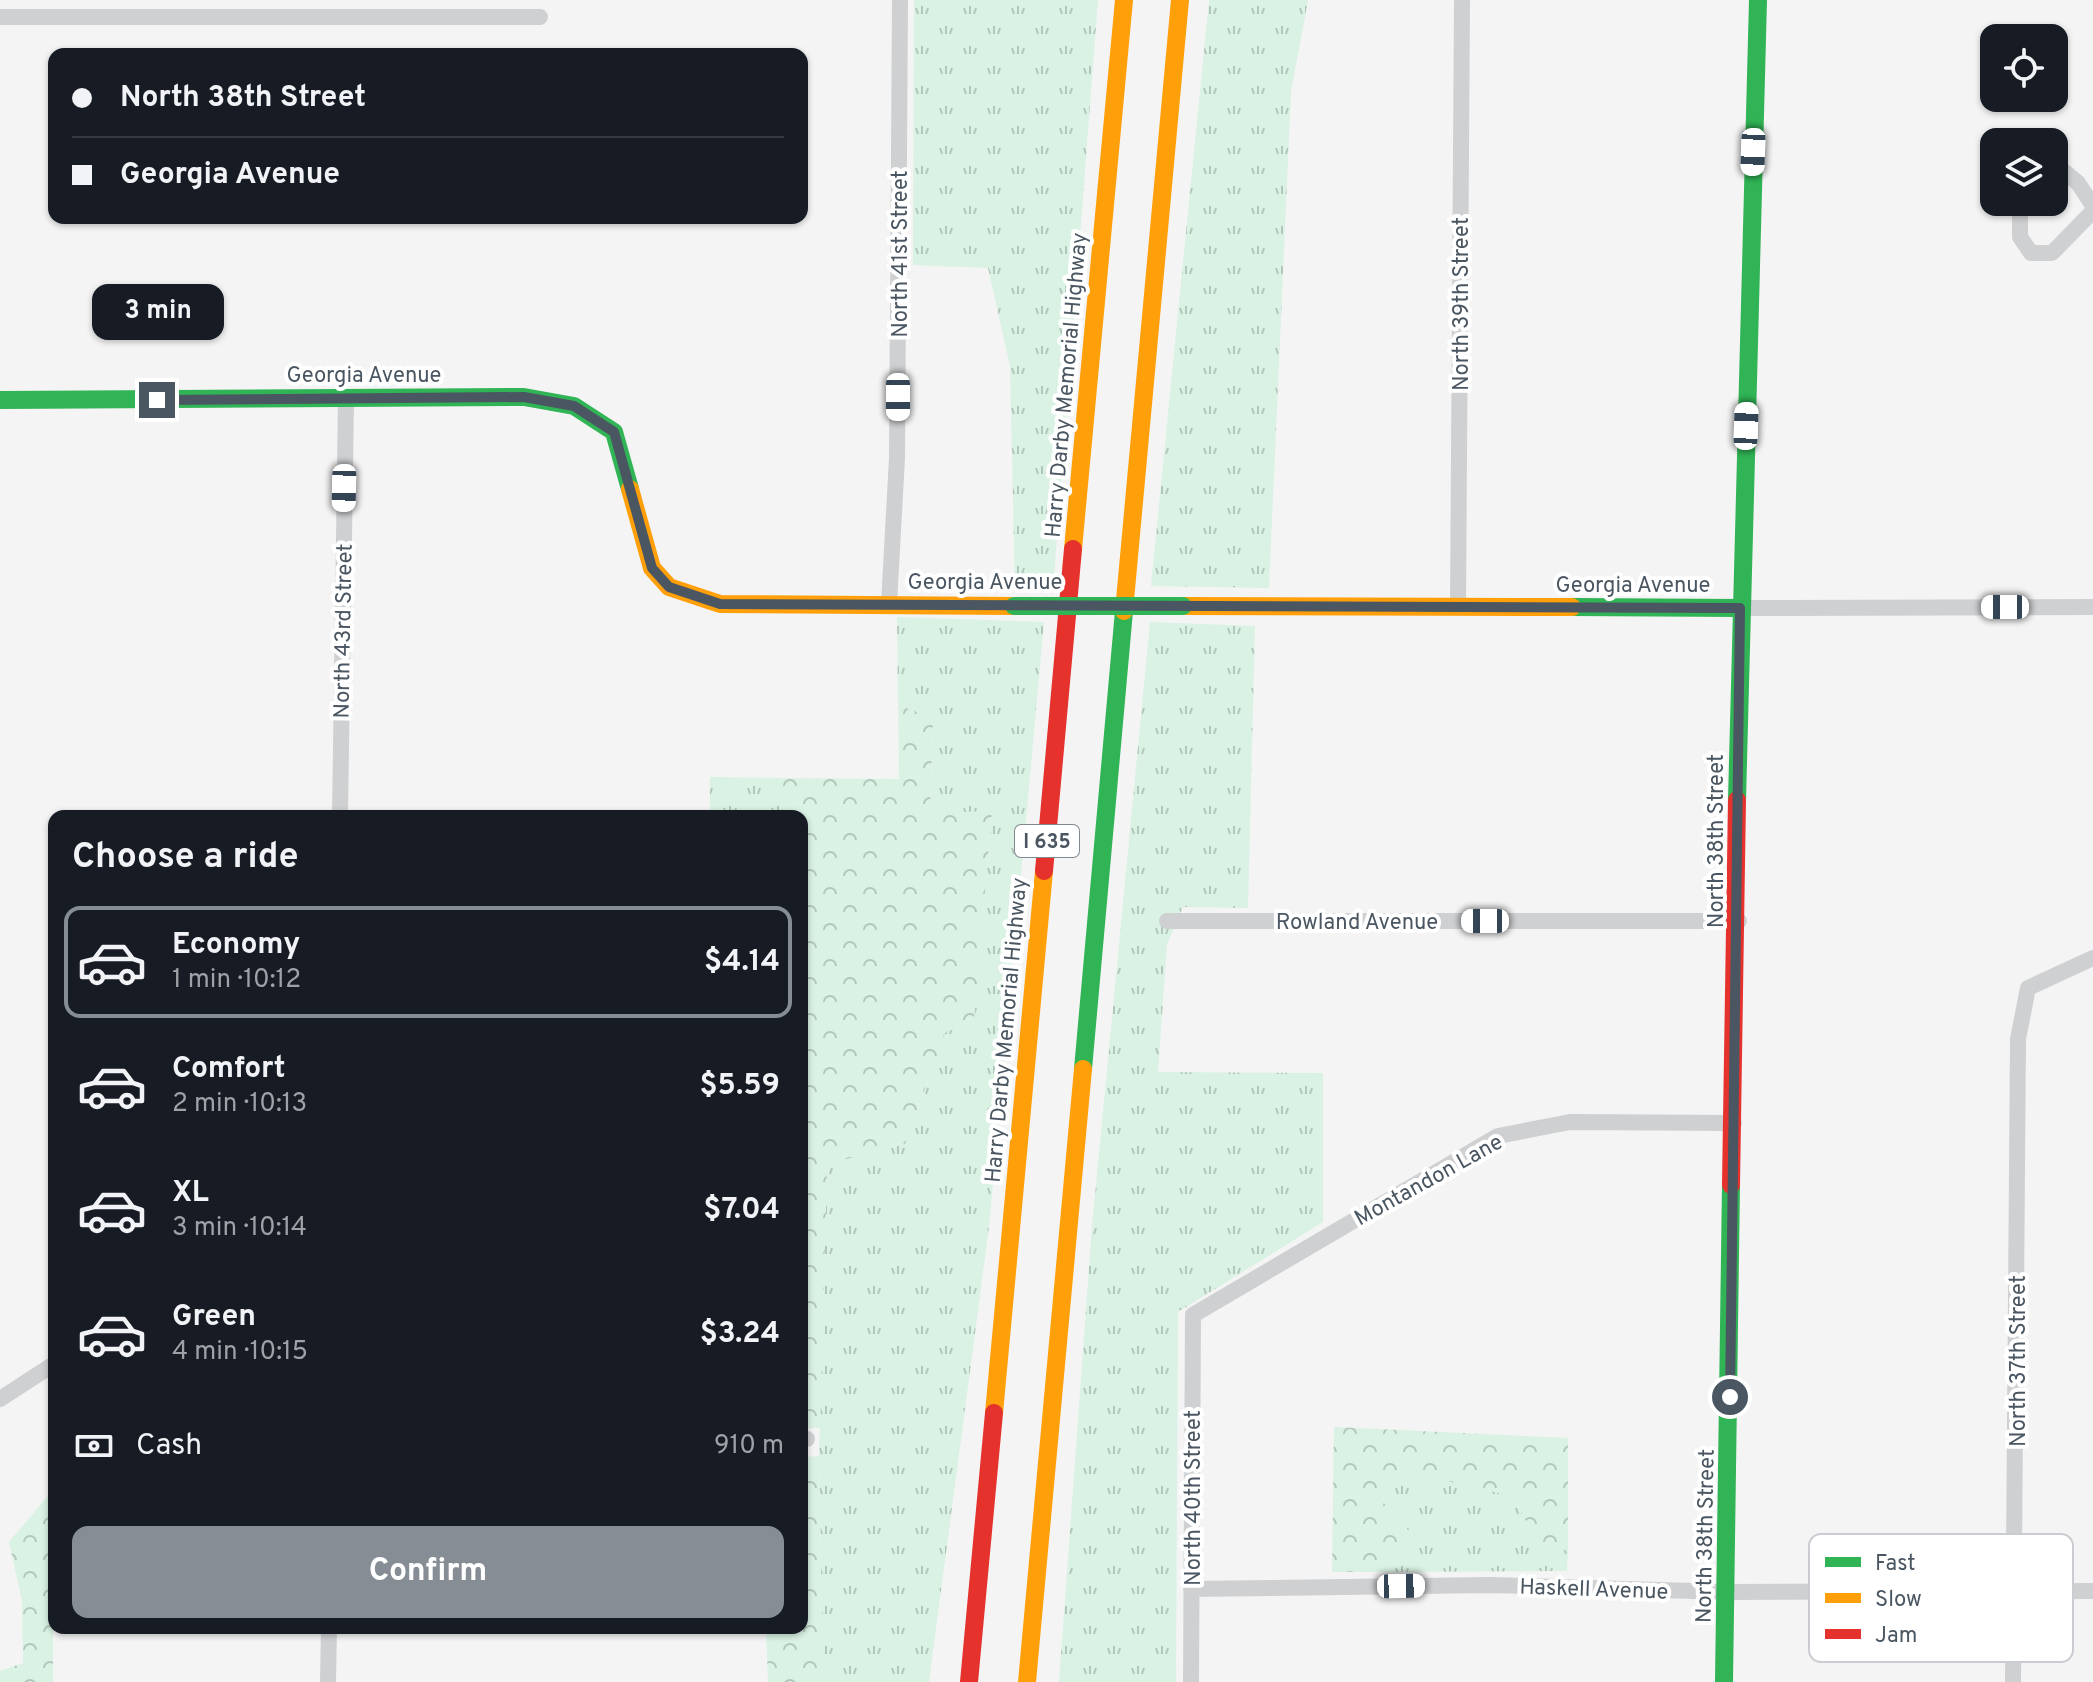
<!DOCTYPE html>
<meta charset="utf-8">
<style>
:root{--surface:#171b24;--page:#242831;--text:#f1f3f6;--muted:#9ea1a6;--line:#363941;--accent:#868d94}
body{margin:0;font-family:Overpass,sans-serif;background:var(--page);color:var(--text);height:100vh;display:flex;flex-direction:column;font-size:30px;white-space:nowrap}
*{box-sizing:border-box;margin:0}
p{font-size:26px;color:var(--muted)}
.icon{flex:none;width:44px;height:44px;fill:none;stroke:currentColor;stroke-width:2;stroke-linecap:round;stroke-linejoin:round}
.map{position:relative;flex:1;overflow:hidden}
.side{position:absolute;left:48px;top:810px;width:760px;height:824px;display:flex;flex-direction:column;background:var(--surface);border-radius:16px;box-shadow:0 2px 6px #0004}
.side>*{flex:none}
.hud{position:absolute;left:48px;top:48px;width:760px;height:176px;border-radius:16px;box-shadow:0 2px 6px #0004;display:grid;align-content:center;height:176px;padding:0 24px;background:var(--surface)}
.tools{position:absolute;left:1980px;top:24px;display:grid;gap:16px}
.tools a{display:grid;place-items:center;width:88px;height:88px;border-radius:16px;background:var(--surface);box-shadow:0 2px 6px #0004;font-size:40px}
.end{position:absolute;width:36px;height:36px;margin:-18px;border:10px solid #4a5661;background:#fff;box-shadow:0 0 0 4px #fff}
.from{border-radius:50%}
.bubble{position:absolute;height:56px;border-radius:16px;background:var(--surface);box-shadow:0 2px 6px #0004;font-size:26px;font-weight:700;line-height:56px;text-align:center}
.car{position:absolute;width:24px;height:48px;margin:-24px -12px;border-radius:10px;box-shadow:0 0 6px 2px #0007;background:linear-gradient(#fff 24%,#345 0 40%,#fff 0 76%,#345 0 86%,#fff 0)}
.hud b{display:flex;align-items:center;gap:28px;height:76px;font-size:30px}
.hud b+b{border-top:2px solid var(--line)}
.hud i{width:20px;height:20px;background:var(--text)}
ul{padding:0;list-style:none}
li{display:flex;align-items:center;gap:24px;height:112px;margin:0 16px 12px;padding:0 8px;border:4px solid transparent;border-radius:16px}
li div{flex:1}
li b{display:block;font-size:30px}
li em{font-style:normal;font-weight:700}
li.on{border-color:var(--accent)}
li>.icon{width:72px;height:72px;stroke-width:1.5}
h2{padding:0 24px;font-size:36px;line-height:96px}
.pay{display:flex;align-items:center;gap:20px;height:88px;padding:0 24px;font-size:30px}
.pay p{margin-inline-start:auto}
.primary-button{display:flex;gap:16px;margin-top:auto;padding:16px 24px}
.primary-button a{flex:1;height:92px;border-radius:16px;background:var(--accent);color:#fff;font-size:32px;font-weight:700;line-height:92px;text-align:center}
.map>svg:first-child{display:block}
.grass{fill:url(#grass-tufts)}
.forest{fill:url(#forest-crowns)}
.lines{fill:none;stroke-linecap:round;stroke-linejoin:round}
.street{stroke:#ced0d2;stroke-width:16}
.fast{stroke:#30b455;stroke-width:18}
.slow{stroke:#ff9f0a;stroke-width:18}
.jam{stroke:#e5322d;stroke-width:18}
.fast-bridge{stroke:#30b455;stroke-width:18}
.route{stroke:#4a5661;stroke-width:10}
.labels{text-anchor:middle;stroke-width:8;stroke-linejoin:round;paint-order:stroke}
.shield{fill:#fff;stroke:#808990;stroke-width:2}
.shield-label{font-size:20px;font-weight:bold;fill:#4a5661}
.street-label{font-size:22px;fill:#4a5661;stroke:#fff}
.key{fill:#fff;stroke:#c9ccd0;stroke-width:2}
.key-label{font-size:22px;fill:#4a5661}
</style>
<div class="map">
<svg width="2093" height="1682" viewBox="0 0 2093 1682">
<defs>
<pattern id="grass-tufts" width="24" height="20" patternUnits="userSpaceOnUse" patternTransform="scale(2)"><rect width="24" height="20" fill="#d9f2e3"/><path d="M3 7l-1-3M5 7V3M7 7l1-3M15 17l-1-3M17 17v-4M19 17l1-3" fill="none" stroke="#b2c7bb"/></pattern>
<pattern id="forest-crowns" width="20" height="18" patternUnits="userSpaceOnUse" patternTransform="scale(2)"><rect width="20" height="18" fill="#d9f2e3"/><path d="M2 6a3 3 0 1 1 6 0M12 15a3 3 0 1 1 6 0" fill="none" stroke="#b2c7bb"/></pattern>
</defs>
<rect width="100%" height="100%" fill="#f4f4f4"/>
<path class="grass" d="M914,0H1098L1053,589L1015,591L1010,366L988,268L913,265Z
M1209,0H1308L1291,92L1269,588L1151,586Z
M897,617L1044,622L989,1227L929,1682H823L819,1456L827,1164L905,1144L945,1033L974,1018L992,811L930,814L933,718L898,705Z
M1150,622L1255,626L1248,908L1183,907L1167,944L1158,1072L1323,1073V1222L1178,1312L1176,1682H1059L1092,1226Z
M710,777L783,778V816H710Z
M1399,1470L1513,1496L1535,1539L1568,1551L1567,1571L1385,1572L1414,1537L1382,1501Z"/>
<path class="forest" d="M898,705L933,718L930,813L992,811L974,1018L945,1033L905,1144L827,1164L820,1428H802V816H783V778L899,779Z
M1334,1427L1568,1438V1551L1535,1539L1513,1496L1399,1470L1382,1501L1414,1537L1385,1572H1332Z
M819,1456L823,1682H768L766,1628H802V1457Z
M53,1490V1682H0V1671L23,1663L22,1601L9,1542Z"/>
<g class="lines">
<path class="street" d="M0,17H540
M2054,163L2078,183L2093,206
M2020,202V237L2031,253H2052L2093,211
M889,604L897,458L900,0
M1458,607L1462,0
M1740,608L2093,607
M340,816L346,399
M1167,921H1739
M0,1399L54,1364
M802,1439H807
M1191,1589L1491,1585L1728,1592L2093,1591
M328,1682L329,1628
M1191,1682L1193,1315L1498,1136L1570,1122L1734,1123
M2013,1682L2018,1039L2028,988L2093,958"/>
<path class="fast" d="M0,400L524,397L574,406L614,432L630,489
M1572,607L1740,608
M1737,800L1758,0
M1083,1069L1124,611
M1724,1682L1731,1185"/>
<path class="slow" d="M630,489L652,568L669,587L720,604L1014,606
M1073,549L1124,0
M1183,606L1572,607
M1124,611L1180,0
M994,1413L1044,871
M1027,1682L1083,1069"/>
<path class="jam" d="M1044,871L1073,549
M1731,1185L1737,800
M969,1682L994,1413"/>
<path class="fast-bridge" d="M1014,606H1183"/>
</g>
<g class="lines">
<path class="route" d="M157,400L524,397L574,406L614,432L652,568L669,587L720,604L1740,608L1730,1397"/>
</g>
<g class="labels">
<rect class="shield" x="1015" y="825" width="64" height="32" rx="6"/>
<g class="shield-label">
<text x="1047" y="848">I 635</text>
</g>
<g class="street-label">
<text transform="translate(899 254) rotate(-90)" y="8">North 41st Street</text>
<text transform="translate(1460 304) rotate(-90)" y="8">North 39th Street</text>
<text x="364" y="382">Georgia Avenue</text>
<text transform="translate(1065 385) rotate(-85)" y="8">Harry Darby Memorial Highway</text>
<text x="985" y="589">Georgia Avenue</text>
<text x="1633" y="592">Georgia Avenue</text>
<text transform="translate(342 631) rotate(-89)" y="8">North 43rd Street</text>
<text transform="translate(1715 841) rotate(-90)" y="8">North 38th Street</text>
<text x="1357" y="929">Rowland Avenue</text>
<text transform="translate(1005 1030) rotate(-85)" y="8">Harry Darby Memorial Highway</text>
<text transform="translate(1428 1179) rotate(-29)" y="8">Montandon Lane</text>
<text transform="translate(2017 1361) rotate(-90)" y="8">North 37th Street</text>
<text transform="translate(1192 1498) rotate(-90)" y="8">North 40th Street</text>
<text transform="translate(1704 1536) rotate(-89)" y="8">North 38th Street</text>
<text transform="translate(1594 1588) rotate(2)" y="8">Haskell Avenue</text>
</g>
</g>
<rect x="1809" y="1534" width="264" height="128" rx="12" class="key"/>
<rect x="1825" y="1557" width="36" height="10" fill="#30b455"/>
<rect x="1825" y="1593" width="36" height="10" fill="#ff9f0a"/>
<rect x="1825" y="1629" width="36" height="10" fill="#e5322d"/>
<g class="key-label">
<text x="1875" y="1570">Fast</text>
<text x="1875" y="1606">Slow</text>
<text x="1875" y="1642">Jam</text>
</g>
</svg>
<div class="tools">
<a><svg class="icon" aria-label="locate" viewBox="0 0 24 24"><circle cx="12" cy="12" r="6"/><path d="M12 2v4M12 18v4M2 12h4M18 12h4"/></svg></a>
<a><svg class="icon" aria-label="layers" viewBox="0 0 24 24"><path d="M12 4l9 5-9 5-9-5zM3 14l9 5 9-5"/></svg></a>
</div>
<i class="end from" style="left:1730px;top:1397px"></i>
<i class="end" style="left:157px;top:400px"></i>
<div class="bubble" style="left:92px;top:284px;width:132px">3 min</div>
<i class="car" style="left:1753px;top:152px;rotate:182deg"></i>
<i class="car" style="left:898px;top:397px;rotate:180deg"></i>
<i class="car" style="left:1746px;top:426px;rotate:2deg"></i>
<i class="car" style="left:344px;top:488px;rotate:181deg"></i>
<i class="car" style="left:2005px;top:607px;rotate:270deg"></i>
<i class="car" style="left:1485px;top:921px;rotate:270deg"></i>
<i class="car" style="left:1401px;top:1586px;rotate:89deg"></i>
<div class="hud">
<b><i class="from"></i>North 38th Street</b>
<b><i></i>Georgia Avenue</b>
</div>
<section class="side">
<h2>Choose a ride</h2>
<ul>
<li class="on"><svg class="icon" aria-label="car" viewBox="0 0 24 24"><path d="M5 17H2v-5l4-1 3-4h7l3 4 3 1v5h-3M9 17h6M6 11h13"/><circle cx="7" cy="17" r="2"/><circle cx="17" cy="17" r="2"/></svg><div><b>Economy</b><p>1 min · 10:12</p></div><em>$4.14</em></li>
<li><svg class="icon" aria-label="car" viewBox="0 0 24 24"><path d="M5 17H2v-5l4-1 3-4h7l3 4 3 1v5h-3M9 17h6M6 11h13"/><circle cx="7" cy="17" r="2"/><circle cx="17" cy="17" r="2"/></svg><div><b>Comfort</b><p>2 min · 10:13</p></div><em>$5.59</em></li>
<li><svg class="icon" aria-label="car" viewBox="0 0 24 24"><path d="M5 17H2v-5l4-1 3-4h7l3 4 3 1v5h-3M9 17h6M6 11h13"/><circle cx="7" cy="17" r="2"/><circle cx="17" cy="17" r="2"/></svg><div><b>XL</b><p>3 min · 10:14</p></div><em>$7.04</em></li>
<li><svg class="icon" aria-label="car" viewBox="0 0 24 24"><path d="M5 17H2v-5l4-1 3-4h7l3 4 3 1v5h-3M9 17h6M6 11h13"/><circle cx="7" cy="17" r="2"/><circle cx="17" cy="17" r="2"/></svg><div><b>Green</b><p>4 min · 10:15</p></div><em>$3.24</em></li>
</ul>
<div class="pay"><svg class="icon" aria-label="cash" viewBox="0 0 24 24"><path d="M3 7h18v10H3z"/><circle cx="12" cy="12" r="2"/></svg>Cash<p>910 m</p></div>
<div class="primary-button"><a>Confirm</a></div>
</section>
</div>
